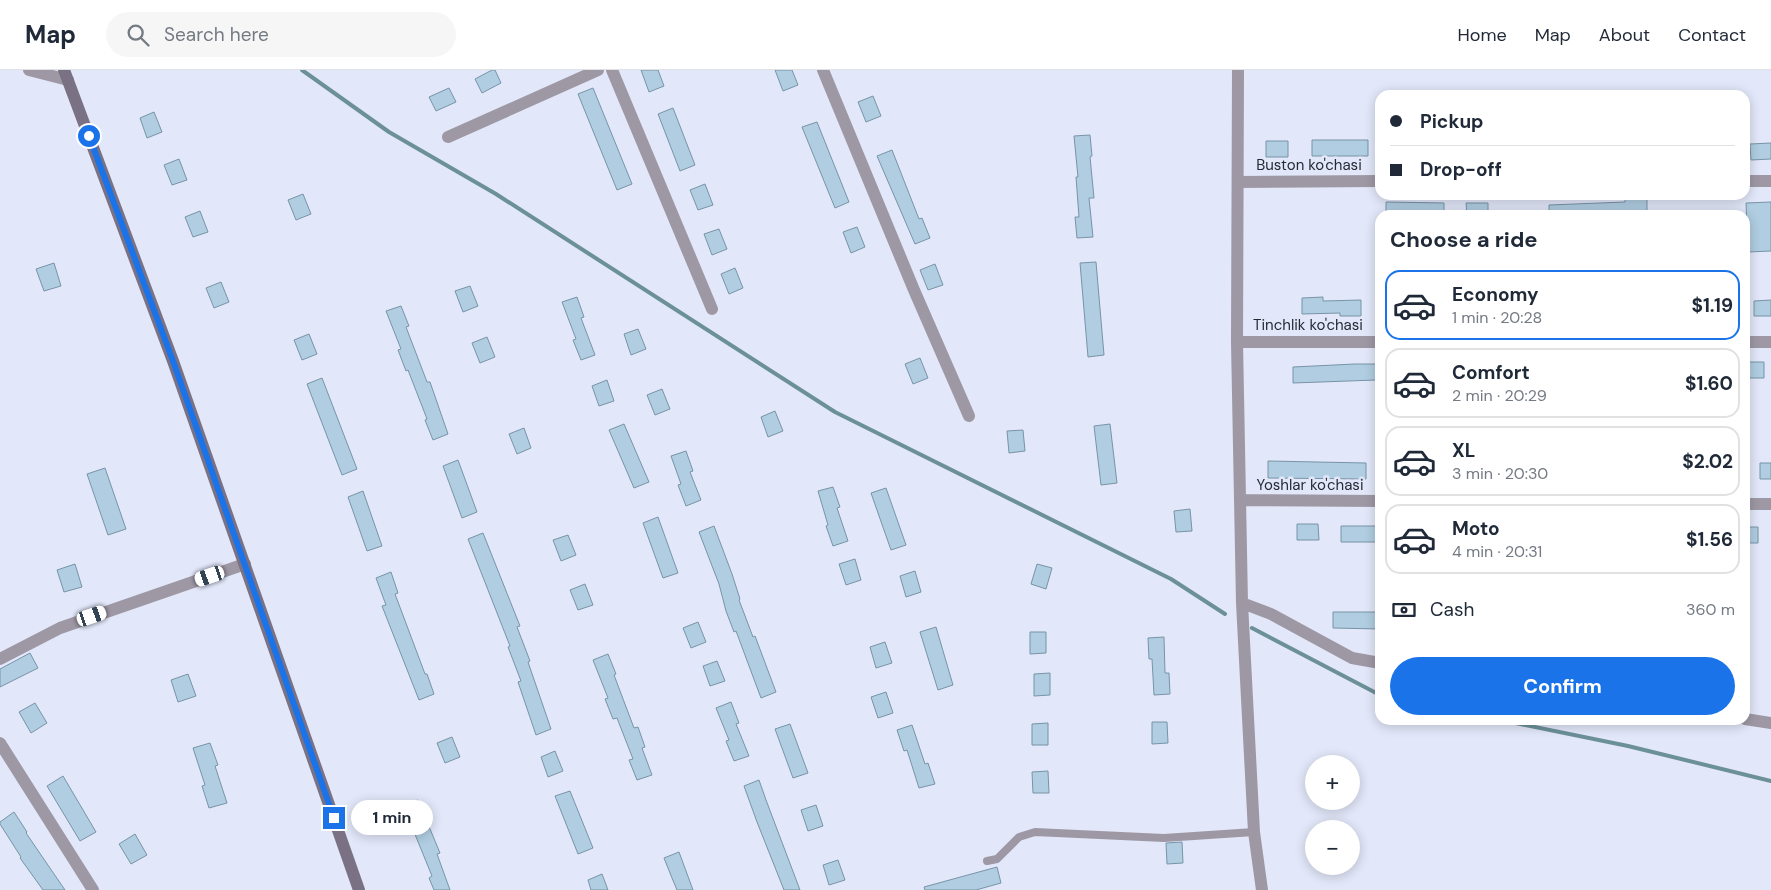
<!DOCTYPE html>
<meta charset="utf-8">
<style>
:root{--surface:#fff;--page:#f6f6f7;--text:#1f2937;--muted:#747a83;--line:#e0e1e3;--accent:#1a73e8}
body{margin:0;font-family:"DM Sans",sans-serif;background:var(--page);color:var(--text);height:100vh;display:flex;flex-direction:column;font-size:19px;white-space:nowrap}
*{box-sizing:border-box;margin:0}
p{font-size:16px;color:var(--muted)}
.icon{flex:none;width:28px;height:28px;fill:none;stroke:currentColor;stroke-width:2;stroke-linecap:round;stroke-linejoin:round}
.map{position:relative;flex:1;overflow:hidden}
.panel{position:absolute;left:1375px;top:140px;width:375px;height:515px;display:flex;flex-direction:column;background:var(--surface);border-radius:15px;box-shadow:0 2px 12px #0003}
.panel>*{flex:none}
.banner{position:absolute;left:1375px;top:20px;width:375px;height:110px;border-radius:15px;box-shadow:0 2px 12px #0003;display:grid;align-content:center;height:110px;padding:0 15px;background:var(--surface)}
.buttons{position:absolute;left:1305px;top:685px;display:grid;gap:10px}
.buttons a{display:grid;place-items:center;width:55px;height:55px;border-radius:50%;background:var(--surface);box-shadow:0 2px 12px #0003;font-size:25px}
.end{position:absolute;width:22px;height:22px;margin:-11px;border:6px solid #1a73e8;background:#fff;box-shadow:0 0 0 2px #fff}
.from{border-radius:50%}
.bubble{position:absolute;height:35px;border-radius:18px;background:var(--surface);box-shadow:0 2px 12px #0003;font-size:16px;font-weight:700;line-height:35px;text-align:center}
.car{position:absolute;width:15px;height:30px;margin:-15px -8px;border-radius:6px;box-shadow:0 0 4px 1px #0007;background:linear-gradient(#fff 24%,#345 0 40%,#fff 0 76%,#345 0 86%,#fff 0)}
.banner b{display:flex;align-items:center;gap:18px;height:48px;font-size:19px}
.banner b+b{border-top:1px solid var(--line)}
.banner i{width:12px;height:12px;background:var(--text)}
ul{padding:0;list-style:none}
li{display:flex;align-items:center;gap:15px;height:70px;margin:0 10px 8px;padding:0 5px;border:2px solid var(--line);border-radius:15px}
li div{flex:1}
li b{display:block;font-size:19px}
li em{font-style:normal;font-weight:700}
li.current{border-color:var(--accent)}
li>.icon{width:45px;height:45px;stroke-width:1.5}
h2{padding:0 15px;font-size:22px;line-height:60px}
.pay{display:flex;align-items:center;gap:12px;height:55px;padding:0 15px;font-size:19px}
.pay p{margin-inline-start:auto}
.cta{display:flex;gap:10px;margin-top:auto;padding:10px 15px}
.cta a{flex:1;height:58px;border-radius:30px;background:var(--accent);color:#fff;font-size:20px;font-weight:700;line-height:58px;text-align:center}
header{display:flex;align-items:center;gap:30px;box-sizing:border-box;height:70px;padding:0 25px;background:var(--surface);border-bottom:1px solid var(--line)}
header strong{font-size:24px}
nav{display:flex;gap:28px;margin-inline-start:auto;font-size:18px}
.search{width:350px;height:45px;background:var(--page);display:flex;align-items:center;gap:12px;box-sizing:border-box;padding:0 18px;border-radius:28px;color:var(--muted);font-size:19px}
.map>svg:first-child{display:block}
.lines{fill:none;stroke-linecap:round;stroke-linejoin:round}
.stream{stroke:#6c9098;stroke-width:4}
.building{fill:#b0cde1;stroke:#7894a7}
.service{stroke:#9e98a5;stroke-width:8}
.minor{stroke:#9e98a5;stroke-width:12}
.secondary{stroke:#7a7284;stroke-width:12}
.route{stroke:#1a73e8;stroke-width:6}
.labels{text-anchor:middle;stroke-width:5;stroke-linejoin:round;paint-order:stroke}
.street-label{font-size:15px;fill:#272a35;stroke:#e2e7f9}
</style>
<header>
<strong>Map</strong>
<div class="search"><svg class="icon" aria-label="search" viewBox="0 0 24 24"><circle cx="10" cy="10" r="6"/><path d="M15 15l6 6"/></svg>Search here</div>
<nav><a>Home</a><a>Map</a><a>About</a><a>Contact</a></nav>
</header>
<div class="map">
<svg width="1771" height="820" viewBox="0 0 1771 820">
<rect width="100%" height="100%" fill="#e2e7f9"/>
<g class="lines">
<path class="stream" d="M302,0L389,62L496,124L835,342L1171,509L1225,544
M1252,558L1380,625
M1501,650L1628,676L1771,711"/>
</g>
<path class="building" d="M492,0H495L501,13L482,23L475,9Z
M641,0H658L664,16L649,22Z
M775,0H792L798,15L783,21Z
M449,18L456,32L436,41L429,27Z
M593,18L632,114L617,120L578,24Z
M873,26L881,46L866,52L858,32Z
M673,38L695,95L680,101L658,44Z
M154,42L162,62L147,68L140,48Z
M817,52L849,132L835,138L802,57Z
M1090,65L1092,86L1090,87L1094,128H1089L1093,167L1077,168L1075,147H1079L1076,107H1078L1074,66Z
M1312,70H1368V86H1312Z
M1266,71H1288V87H1266Z
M1771,73V89L1751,90L1750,74Z
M892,80L919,149L922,148L930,168L915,174L877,86Z
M179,89L187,110L172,115L164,95Z
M705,114L713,135L698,140L690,120Z
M303,124L311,144L296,150L288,130Z
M1625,129H1647V145H1549V135L1625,132Z
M1386,132L1444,133V145H1386Z
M1771,132V181L1748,182L1746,133Z
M1466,133H1488V145H1467Z
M200,141L208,162L193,167L185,147Z
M857,157L865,177L851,183L843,162Z
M719,159L727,179L712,185L704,164Z
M1096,192L1104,285L1088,287L1080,193Z
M54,193L61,216L44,221L36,199Z
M935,194L943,215L928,220L920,200Z
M735,198L743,218L729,224L721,204Z
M221,212L229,232L214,238L206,218Z
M470,216L478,236L463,242L455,221Z
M577,227L584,247L581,248L595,285L581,290L573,270L576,269L562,232Z
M1323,227V231L1361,230V246H1340V243L1302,244V228Z
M1771,230V246H1754V231Z
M401,236L409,256L406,257L427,312H430L448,364L433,370L425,350L427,349L408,300L406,301L398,280L401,279L386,241Z
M638,259L646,279L631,285L624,264Z
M309,264L317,284L302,290L294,270Z
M487,267L495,287L480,293L472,273Z
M920,288L928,308L913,314L905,294Z
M1745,292H1764V308H1745Z
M1355,294H1376V310L1293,313V297Z
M322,308L357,399L342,405L307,314Z
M607,310L614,331L599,336L592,316Z
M662,319L670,339L655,345L647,325Z
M775,341L783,361L768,367L761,347Z
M624,354L649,412L634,418L609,360Z
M1110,354L1117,413L1101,415L1094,356Z
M524,358L531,378L517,384L509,364Z
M1023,360L1025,381L1009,383L1007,361Z
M686,381L693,401L690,402L701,430L686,436L678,415L681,414L671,386Z
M458,390L477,442L462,448L443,396Z
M1268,391L1366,393V409L1268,408Z
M1760,393H1771V409H1760Z
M105,398L126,459L108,465L87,404Z
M833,417L840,437L837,438L848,471L833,476L826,456L828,455L818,421Z
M886,418L906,475L891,480L871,423Z
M363,421L382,476L367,481L348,427Z
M1190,439L1192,461L1176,462L1174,441Z
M658,447L678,503L663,508L643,453Z
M1297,454H1318L1319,470H1297Z
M714,456L732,504L740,529L739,530L753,567L755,566L776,622L761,628L736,561L734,562L726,541L719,514L699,462Z
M1341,456H1380V472H1341Z
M1745,457H1758V473H1745Z
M483,463L520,556L517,557L530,591L528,592L551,659L536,665L518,612L521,611L508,577L510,576L468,469Z
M568,465L576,485L561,491L553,470Z
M855,489L861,510L846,515L839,494Z
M75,494L82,517L64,522L57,500Z
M1037,494L1052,498L1046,519L1031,514Z
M915,501L921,522L906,527L900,506Z
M391,502L398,523L395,524L425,604H427L434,624L419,630L382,536L386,535L376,508Z
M585,514L593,535L578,540L570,520Z
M1333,542H1380V559L1333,558Z
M698,552L706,572L691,578L683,558Z
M936,557L953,615L938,620L920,562Z
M1030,562H1046V583L1030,584Z
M1164,567L1165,603H1169L1170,624L1154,625L1152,589H1149L1148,568Z
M885,572L892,593L876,598L870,577Z
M30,583L38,598L0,617V599Z
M608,584L616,604L614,605L634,658L638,657L645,677L642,678L652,705L637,710L629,690L633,689L617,648L613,649L605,629L608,628L593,590Z
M717,591L725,611L710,616L703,596Z
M1050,603V625L1034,626V604Z
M188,604L196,626L178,632L171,610Z
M886,622L893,643L878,648L871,627Z
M731,632L739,653L736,654L749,686L734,691L726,671L729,670L716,638Z
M35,633L47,653L31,663L19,642Z
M1152,652H1167L1168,673L1152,674Z
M1048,653V675H1032V654Z
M790,654L808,703L793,708L775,659Z
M912,655L925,694L928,693L935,714L919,718L907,680L904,681L897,660Z
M452,667L460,687L445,693L437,673Z
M210,673L218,695L215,696L227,733L209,738L202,716L205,715L193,678Z
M555,681L563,701L548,707L541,687Z
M1048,701L1049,723H1033L1032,702Z
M63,706L96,762L80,771L47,716Z
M759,710L766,730L800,820H784L757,752L744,716Z
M570,721L593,778L578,784L555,726Z
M418,730L440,783L437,784L450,820H434L429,808L432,806L403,735Z
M816,735L823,756L808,761L801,740Z
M14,742L27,762L26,763L65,820H43L20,788L21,787L0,754V752Z
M135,764L147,785L131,794L119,774Z
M1182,772L1183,793L1167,794L1166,773Z
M679,782L693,820H677L672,808L664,788Z
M838,790L845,810L829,815L823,795Z
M997,797L1001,813L976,820H925L924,817Z
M602,804L608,820H591L588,810Z"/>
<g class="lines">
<path class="service" d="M987,791L997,789L1019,767L1035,762L1164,768L1254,762"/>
<path class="minor" d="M29,0L68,10
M612,0L712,239
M823,0L914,220L969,346
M1238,0L1237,272L1242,533L1254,762L1262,820
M448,67L598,0
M1745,111H1771
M1238,112L1380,111
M1237,272H1380
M1745,272H1771
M1240,430L1380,431
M1745,434H1771
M1242,533L1271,544L1352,588L1380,593
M0,589L60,558L245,494
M1745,649L1771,653
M0,673L93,820"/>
<path class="secondary" d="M64,0L173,291L359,820"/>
</g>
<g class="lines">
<path class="route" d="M89,66L173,291L334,748"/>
</g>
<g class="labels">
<g class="street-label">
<text x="1309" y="100">Buston ko'chasi</text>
<text x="1308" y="260">Tinchlik ko'chasi</text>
<text x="1310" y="420">Yoshlar ko'chasi</text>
</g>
</g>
</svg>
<div class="buttons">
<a>+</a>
<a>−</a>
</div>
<i class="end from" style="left:89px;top:66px"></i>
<i class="end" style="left:334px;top:748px"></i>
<div class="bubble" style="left:351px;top:730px;width:82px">1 min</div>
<i class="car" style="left:210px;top:506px;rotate:251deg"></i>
<i class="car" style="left:92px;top:546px;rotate:71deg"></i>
<div class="banner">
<b><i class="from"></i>Pickup</b>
<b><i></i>Drop-off</b>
</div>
<section class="panel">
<h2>Choose a ride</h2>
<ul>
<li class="current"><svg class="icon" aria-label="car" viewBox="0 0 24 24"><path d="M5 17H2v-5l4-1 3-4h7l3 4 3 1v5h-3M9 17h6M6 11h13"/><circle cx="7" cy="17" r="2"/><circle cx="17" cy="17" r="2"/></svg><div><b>Economy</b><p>1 min · 20:28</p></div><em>$1.19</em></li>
<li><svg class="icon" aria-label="car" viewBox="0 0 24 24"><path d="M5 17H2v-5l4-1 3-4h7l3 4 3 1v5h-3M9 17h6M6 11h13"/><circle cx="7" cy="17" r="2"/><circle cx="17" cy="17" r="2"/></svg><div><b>Comfort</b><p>2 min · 20:29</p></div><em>$1.60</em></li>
<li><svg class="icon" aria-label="car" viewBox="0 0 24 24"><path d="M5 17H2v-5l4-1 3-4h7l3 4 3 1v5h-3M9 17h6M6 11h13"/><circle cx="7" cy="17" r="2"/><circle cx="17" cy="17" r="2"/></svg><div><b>XL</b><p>3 min · 20:30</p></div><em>$2.02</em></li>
<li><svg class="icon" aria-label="car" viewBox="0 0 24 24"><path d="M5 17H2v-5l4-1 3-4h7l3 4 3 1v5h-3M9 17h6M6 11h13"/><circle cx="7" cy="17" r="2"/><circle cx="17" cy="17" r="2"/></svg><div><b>Moto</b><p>4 min · 20:31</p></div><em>$1.56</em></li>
</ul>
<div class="pay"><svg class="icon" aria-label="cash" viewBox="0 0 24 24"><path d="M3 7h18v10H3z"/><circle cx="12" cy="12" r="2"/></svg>Cash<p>360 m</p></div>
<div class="cta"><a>Confirm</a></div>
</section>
</div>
